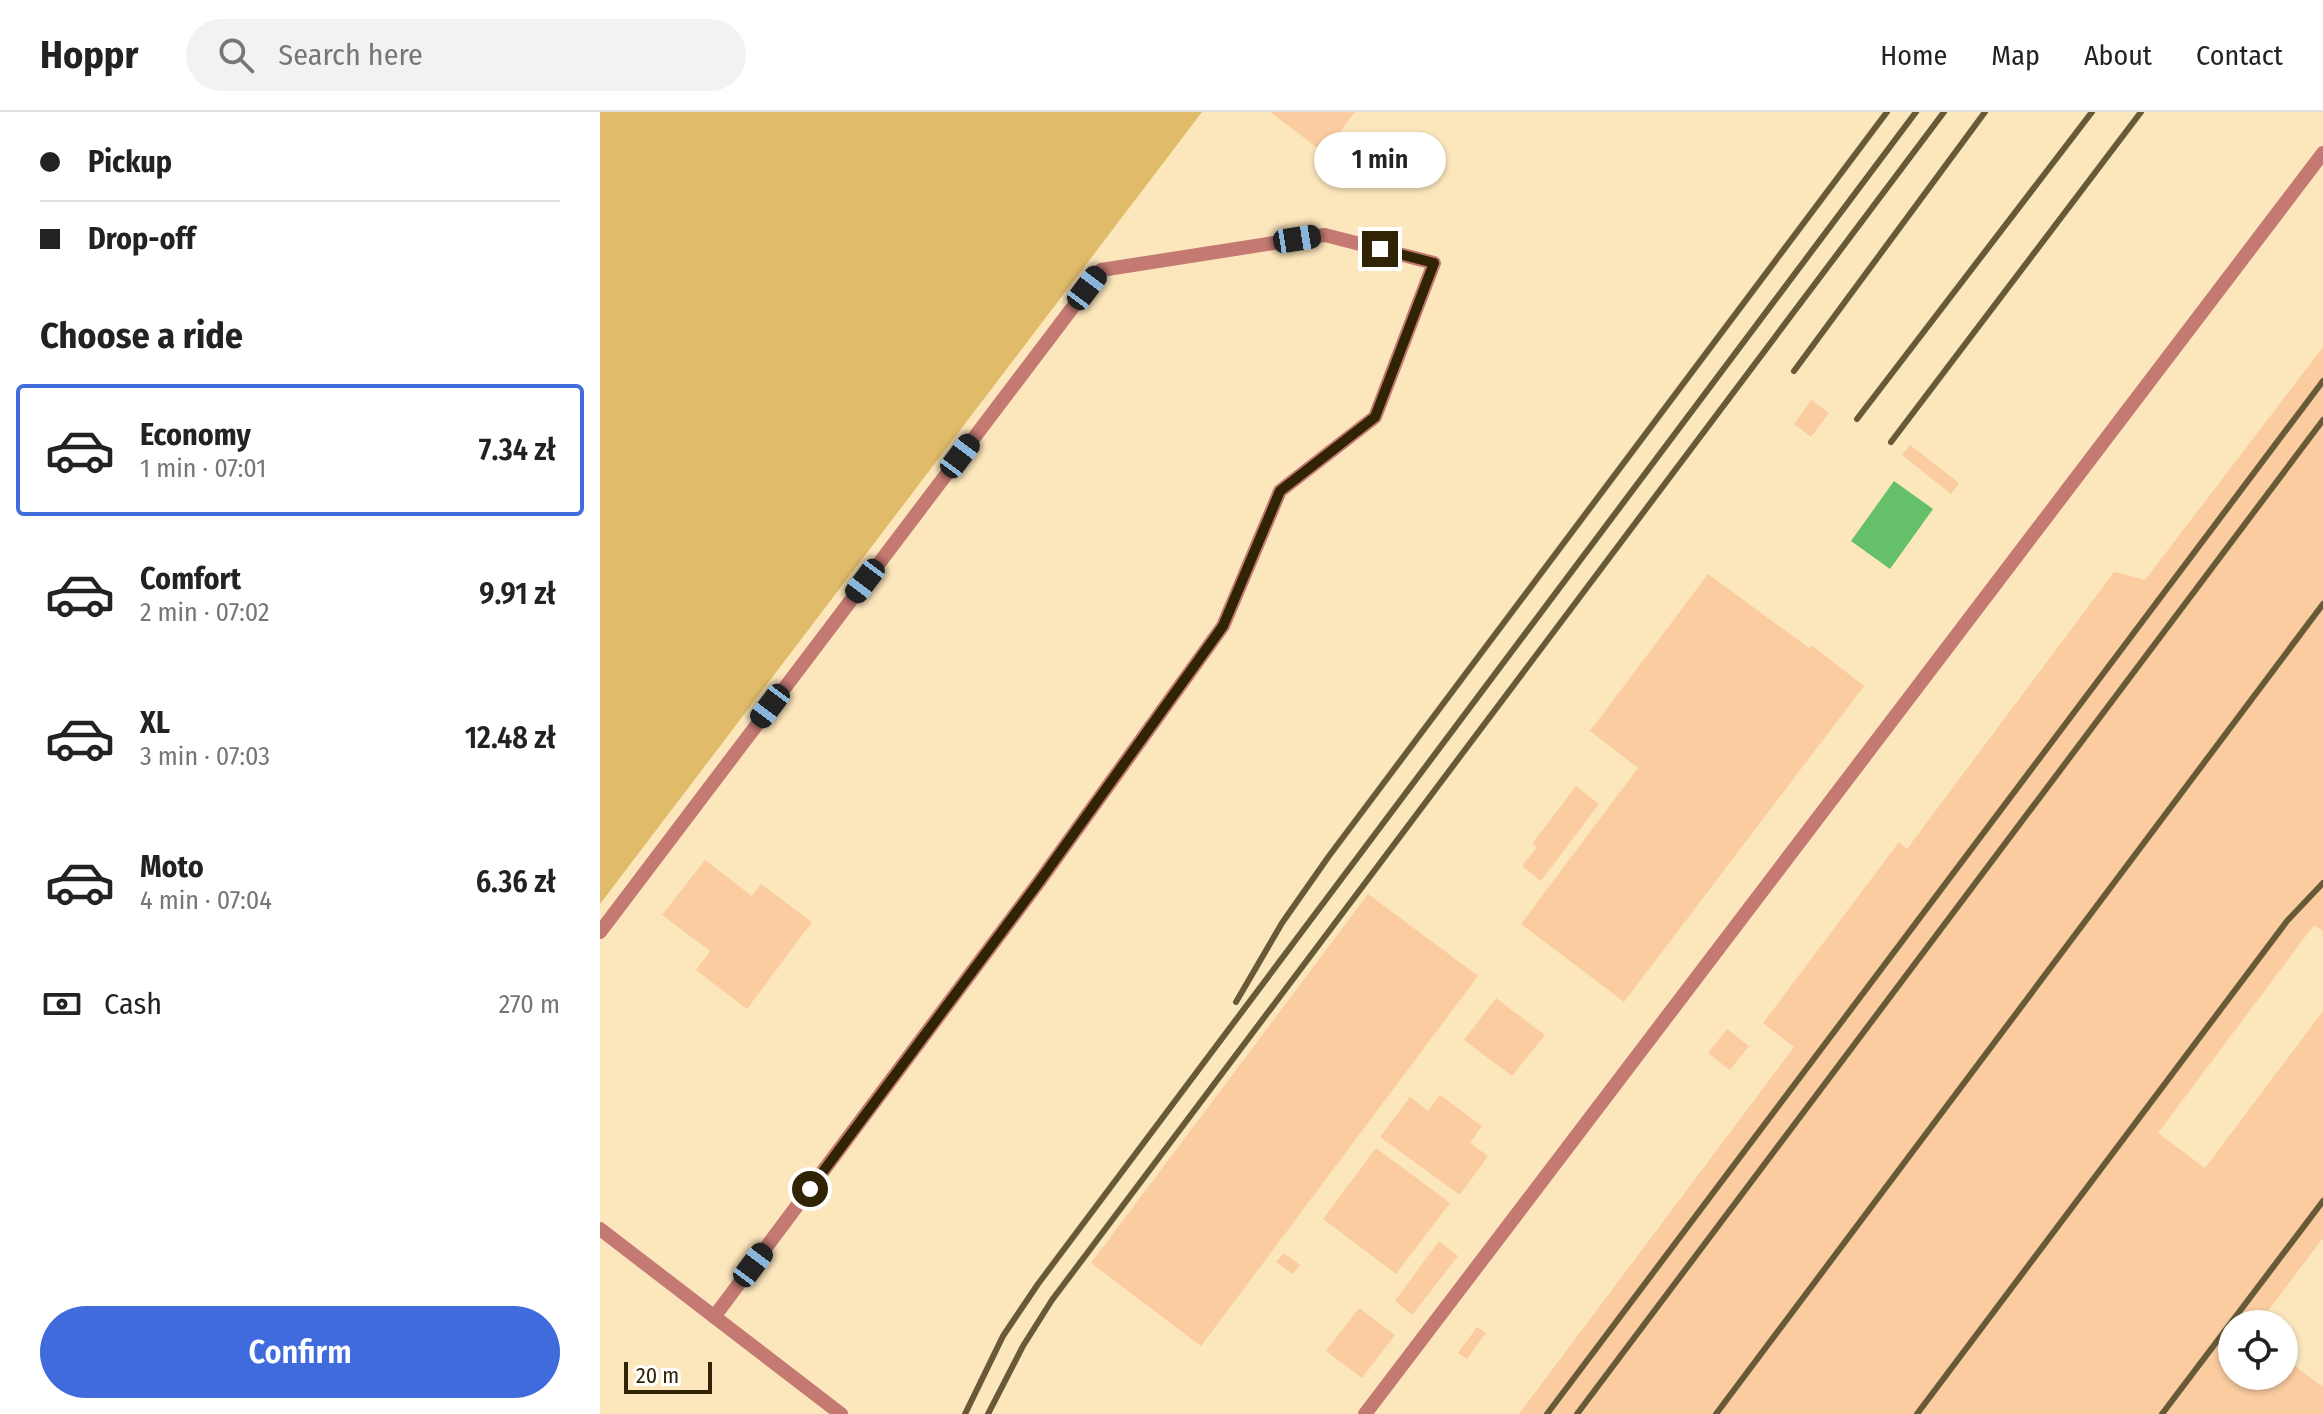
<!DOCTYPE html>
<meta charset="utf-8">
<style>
:root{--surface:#fff;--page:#f2f2f2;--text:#222;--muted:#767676;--line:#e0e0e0;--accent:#406bdd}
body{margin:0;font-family:"Fira Sans Condensed",sans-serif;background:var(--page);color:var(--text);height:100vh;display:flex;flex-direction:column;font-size:30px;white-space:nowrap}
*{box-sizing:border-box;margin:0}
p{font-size:26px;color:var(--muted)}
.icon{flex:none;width:44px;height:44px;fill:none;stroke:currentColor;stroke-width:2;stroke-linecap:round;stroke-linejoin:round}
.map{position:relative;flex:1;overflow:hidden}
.panel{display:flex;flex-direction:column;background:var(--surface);width:600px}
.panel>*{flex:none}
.guide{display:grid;align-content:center;height:176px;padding:0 40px;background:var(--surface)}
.controls{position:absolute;left:1618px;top:1198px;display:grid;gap:16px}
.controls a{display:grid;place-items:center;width:80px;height:80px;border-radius:50%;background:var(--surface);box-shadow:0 2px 6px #0004;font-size:40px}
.scale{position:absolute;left:24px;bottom:20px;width:88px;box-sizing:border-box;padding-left:8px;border:4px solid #312405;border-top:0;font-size:22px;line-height:28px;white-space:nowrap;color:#312405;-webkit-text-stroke:6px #fff;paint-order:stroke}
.end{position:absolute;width:36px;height:36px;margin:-18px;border:10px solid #312405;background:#fff;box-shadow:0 0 0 4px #fff}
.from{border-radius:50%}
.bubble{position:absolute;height:56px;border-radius:28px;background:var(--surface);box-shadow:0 2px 6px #0004;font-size:26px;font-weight:600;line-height:56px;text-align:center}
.car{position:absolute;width:24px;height:48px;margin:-24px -12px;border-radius:10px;box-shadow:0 0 6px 2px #0007;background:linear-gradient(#222 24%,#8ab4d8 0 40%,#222 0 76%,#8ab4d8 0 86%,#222 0)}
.guide b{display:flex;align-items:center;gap:28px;height:76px;font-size:30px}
.guide b+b{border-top:2px solid var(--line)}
.guide i{width:20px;height:20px;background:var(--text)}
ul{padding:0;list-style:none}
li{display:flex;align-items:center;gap:24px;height:132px;margin:0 16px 12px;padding:0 24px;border:4px solid transparent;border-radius:8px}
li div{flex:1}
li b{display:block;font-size:30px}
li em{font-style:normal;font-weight:600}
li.selected{border-color:var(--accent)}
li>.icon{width:72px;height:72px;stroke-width:1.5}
h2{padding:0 40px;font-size:36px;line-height:96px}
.pay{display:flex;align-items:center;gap:20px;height:88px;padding:0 40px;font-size:30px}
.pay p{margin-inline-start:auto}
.button{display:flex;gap:16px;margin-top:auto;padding:16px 40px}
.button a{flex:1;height:92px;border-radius:48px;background:var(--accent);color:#fff;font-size:32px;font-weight:600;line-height:92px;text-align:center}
header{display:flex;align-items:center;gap:48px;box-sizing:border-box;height:112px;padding:0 40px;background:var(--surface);border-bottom:2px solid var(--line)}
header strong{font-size:38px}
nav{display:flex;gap:44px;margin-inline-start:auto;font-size:28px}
.search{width:560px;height:72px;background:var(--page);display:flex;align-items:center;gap:20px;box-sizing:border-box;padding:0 28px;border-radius:44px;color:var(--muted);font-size:30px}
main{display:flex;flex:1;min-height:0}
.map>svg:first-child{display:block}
.green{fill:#e0bb69}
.water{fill:#64c16a}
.building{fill:#facc9f}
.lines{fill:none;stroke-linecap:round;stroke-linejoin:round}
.service{stroke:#c47973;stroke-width:14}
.rail{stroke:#685937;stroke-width:6}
.route{stroke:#312405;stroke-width:10}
</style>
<header>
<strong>Hoppr</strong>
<div class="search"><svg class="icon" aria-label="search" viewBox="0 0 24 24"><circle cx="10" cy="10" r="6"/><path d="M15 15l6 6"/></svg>Search here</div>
<nav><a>Home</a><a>Map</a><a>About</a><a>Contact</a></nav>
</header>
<main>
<section class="panel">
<div class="guide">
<b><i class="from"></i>Pickup</b>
<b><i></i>Drop-off</b>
</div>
<h2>Choose a ride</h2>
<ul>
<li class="selected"><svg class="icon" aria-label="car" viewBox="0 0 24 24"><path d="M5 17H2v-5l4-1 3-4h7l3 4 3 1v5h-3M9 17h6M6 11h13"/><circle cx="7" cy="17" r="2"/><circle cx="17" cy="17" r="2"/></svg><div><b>Economy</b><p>1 min · 07:01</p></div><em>7.34 zł</em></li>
<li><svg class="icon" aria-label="car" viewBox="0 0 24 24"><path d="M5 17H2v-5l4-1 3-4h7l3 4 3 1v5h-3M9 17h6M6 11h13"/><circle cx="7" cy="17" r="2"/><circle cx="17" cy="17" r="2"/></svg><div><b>Comfort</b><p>2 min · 07:02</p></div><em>9.91 zł</em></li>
<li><svg class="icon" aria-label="car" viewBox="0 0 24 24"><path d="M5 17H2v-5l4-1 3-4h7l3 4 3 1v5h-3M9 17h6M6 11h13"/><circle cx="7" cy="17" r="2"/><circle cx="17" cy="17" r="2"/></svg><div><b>XL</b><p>3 min · 07:03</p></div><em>12.48 zł</em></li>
<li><svg class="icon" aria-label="car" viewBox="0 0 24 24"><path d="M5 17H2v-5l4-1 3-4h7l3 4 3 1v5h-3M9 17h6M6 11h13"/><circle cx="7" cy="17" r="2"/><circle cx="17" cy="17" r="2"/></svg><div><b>Moto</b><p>4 min · 07:04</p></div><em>6.36 zł</em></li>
</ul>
<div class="pay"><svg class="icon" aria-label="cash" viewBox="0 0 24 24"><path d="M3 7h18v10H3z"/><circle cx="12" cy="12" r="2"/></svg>Cash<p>270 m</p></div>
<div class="button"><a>Confirm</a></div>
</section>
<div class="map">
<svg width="1723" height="1302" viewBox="0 0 1723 1302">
<rect width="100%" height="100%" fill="#fce7bd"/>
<path class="green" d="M0,0H602L0,792Z"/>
<path class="water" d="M1294,369L1333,397L1290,457L1251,429Z"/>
<path class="building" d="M670,0H755L724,41Z
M1723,235V819L1714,813L1558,1021L1605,1056L1723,899V1126L1658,1212H1632V1264H1684V1246L1723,1275V1302H919L1194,935L1163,911L1299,730L1307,737L1514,460L1545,468Z
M1211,288L1229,301L1211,325L1194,312Z
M1310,333L1359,371L1351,382L1302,343Z
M1108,462L1209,536L1211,533L1264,574L1024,890L921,812L1038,656L990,619Z
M976,674L999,692L941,769L922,754L937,735L932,732Z
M105,748L152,784L161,772L212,810L147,897L96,858L110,839L62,803Z
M768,782L878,864L601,1234L491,1151Z
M896,886L945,923L912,964L864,928Z
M1127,917L1149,934L1130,958L1108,941Z
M840,983L882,1014L870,1031L888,1044L860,1083L780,1025L810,985L828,999Z
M776,1036L850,1091L796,1162L723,1107Z
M839,1129L858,1144L812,1203L795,1189Z
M684,1141L700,1153L693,1162L676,1150Z
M759,1196L795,1223L762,1266L726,1239Z
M877,1215L886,1221L867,1247L858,1241Z"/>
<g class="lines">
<path class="service" d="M0,820L501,158L725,123L834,151L775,305L680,379L623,514L439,770L114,1205
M0,1117L241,1302
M765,1302L1723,41"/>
<path class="rail" d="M1194,259L1385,0
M1257,307L1492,0
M1291,330L1541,0
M636,890L682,811L729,744L1287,0
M365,1302L403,1224L438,1172L1316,0
M388,1302L423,1234L452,1188L1344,0
M947,1302L1723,269
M977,1302L1723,308
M1116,1302L1723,492
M1317,1302L1687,809L1723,771
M1562,1302L1723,1089"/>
</g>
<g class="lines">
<path class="route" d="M210,1077L439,770L623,514L680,379L775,305L834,151L780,137"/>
</g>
</svg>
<div class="controls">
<a><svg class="icon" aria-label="locate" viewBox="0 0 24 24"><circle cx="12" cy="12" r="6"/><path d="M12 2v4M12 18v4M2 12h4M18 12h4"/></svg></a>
</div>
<div class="scale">20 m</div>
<i class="end from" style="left:210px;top:1077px"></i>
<i class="end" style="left:780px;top:137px"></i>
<div class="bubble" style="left:714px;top:20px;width:132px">1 min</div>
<i class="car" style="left:697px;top:127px;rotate:81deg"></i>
<i class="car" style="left:487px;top:176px;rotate:37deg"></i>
<i class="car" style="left:360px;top:344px;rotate:37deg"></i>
<i class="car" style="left:265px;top:469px;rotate:217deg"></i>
<i class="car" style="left:170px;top:594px;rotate:217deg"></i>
<i class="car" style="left:153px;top:1153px;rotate:37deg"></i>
</div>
</main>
